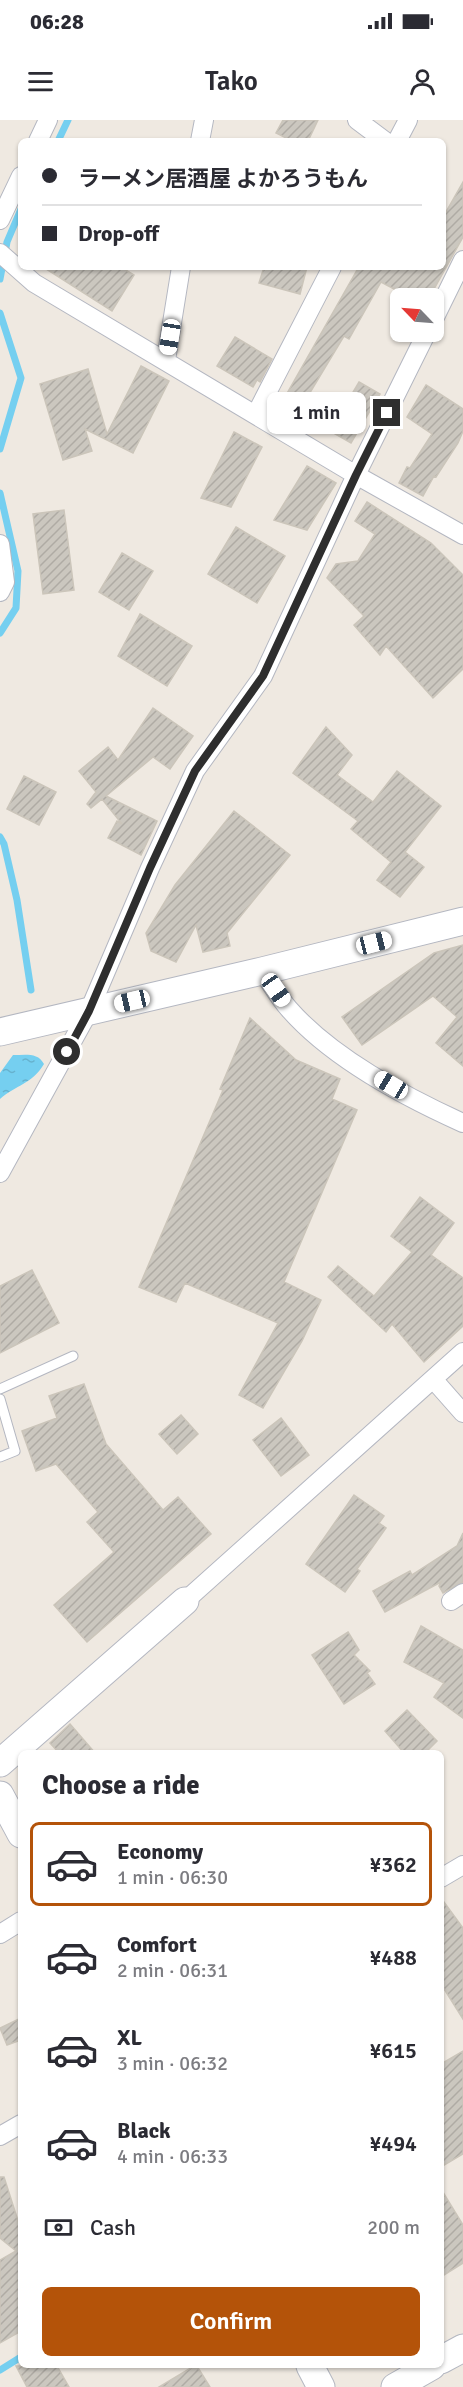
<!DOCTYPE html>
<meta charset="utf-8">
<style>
:root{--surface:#fff;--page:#f7f7f7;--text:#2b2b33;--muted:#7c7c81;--line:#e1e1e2;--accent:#b45309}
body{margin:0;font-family:Signika,"Noto Sans JP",sans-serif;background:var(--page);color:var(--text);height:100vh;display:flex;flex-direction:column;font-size:22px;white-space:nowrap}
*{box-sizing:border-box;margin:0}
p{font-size:20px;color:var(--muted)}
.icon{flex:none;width:33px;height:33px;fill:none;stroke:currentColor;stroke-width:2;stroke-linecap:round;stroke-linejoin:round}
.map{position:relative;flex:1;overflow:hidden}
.details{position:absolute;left:18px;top:1630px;width:426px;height:618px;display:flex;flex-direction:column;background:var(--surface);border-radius:9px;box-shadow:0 2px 4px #0004}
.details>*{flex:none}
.guide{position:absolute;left:18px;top:18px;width:428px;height:132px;border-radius:9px;box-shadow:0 2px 4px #0004;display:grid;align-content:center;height:132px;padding:0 24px;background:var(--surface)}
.needle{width:39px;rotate:295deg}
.controls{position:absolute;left:390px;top:168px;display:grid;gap:12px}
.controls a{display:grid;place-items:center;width:54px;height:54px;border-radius:9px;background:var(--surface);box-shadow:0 2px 4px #0004;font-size:30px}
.end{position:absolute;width:27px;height:27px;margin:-14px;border:8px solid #2e2e2e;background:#fff;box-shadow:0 0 0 3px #fff}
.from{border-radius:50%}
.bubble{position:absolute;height:42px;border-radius:9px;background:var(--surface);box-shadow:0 2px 4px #0004;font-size:20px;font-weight:600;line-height:42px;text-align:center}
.car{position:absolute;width:18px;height:36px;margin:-18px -9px;border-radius:8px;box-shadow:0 0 4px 2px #0007;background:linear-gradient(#fff 24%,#345 0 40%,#fff 0 76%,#345 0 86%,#fff 0)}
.guide b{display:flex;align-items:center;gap:21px;height:57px;font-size:22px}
.guide b+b{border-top:2px solid var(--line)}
.guide i{width:15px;height:15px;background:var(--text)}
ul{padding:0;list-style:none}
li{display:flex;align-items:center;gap:18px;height:84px;margin:0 12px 9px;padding:0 12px;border:3px solid transparent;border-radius:9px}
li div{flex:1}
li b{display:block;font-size:22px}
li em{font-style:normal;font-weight:600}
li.on{border-color:var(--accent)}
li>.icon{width:54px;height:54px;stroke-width:1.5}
h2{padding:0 24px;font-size:27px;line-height:72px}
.pay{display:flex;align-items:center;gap:15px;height:66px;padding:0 24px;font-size:22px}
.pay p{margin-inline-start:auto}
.action{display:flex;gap:12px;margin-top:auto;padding:12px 24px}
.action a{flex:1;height:69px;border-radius:9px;background:var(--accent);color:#fff;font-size:24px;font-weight:600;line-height:69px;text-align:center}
.status{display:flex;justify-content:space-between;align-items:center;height:42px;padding:0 30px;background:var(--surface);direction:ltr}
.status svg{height:16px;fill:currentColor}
header{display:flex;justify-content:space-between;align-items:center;height:78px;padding:0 24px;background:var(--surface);font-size:27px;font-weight:600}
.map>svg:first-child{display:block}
.water{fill:url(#water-ripples)}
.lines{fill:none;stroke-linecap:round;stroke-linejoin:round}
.stream{stroke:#75cff0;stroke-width:7}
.building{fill:url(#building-hatch);stroke:#cbc5ba;stroke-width:1.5}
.lane-casing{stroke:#b4b7c1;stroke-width:11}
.street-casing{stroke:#b4b7c1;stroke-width:20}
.secondary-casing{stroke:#b4b7c1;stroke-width:29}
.lane{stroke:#fff;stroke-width:9}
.street{stroke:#fff;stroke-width:18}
.secondary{stroke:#fff;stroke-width:27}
.route{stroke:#2e2e2e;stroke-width:8}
</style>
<div class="status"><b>06:28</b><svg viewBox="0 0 49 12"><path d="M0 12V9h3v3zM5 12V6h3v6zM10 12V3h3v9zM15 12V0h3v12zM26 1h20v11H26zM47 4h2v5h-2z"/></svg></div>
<header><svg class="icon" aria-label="menu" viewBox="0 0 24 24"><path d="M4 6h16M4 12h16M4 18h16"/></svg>Tako<svg class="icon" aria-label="person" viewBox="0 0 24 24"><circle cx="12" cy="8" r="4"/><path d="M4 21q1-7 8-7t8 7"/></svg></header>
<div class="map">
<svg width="463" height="2267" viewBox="0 0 463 2267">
<defs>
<pattern id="water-ripples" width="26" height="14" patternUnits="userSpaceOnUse" patternTransform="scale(1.5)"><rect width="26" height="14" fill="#75cff0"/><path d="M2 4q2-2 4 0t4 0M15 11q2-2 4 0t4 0" fill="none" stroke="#66b2ce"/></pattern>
<pattern id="building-hatch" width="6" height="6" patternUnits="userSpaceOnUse" patternTransform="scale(1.5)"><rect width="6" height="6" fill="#cbc7bf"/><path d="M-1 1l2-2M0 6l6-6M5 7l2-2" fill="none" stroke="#afaba4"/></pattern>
</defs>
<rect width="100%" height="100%" fill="#efe9e1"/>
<path class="water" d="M13,935C25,935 38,932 44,944C32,964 16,965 0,979V953Z"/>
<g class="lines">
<path class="stream" d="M58,21L68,0
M0,159L7,122L21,89
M0,193L21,258L0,329
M0,373L18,451L16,488L0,513
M0,717L4,724L17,780L31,870
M0,2250L21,2237"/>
</g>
<path class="building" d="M283,0H318L308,21H292L276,13Z
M463,62V117L429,178H411L381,162L349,219L344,216L302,286L285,277L357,150L352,147H442V99Z
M43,147H121L134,155L112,191Z
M264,147H307L300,174L259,163Z
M235,217L272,239L260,262L257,260L253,267L217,246Z
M141,246L169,261L133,333L85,309L92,331L63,340L40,264L88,249L107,314Z
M359,262L380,274L351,323L330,311Z
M426,265L463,289V311L458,323L436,357L434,356L423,376L399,363L407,347L410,348L432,314L407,297Z
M234,312L262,327L231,387L201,378Z
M307,346L336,363L307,410L274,400Z
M367,382L431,423L463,455V549L433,578L386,526L380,535L354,505L364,496L327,458L336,444L358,441L375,414L355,401Z
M64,390L74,470L43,474L33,394Z
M236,407L285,436L257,483L208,454Z
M122,433L153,451L129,490L99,472Z
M140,494L192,526L167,566L118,536Z
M153,588L193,616L170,649L153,637L106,676L157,701L141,735L108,718L117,701L122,704L102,679L91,688L87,684L96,672L79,651L108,627L118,640Z
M326,607L352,635L337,655L373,682L397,651L441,686L405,732L424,747L400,777L377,760L391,742L351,709L358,701L293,653Z
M24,656L56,672L39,705L7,689Z
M234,691L290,735L227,813L230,826L203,832L196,805L176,842L151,831L146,813L175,765Z
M463,825V946L436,923L457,897L433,876L362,925L342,897L434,833Z
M250,898L296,940L340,959L332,979L357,990L284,1162L321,1180L302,1221L263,1288L239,1275L278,1203L185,1163L176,1182L139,1167L223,970L220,969Z
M420,1077L454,1103L431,1135L463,1158V1206L424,1242L392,1204L386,1212L328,1157L338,1146L374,1176L412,1132L391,1116Z
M32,1150L59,1203L0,1233V1166Z
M84,1264L106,1324L163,1390L178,1377L211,1414L87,1522L54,1485L114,1432L87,1402L98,1392L56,1344L36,1351L22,1311L57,1298L49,1276Z
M181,1295L198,1314L177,1334L159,1314Z
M281,1298L309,1335L281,1356L253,1320Z
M354,1375L384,1396L379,1403L386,1408L357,1449L360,1451L345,1472L306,1444Z
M463,1413V1462L443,1473L439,1466L441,1462L385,1492L373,1471L410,1451L412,1455L457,1426Z
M421,1506L463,1530V1598L434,1577L444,1563L404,1542Z
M348,1512L359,1530L354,1535L370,1551L367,1553L375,1564L344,1584L312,1535Z
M407,1590L437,1621L424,1634H405L385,1611Z
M70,1604L96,1634H60L50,1623Z
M441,1778L463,1808V1899L441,1864Z
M21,1898V1920L7,1925L0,1908Z
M463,1931V2034L441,2047V1944Z
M0,2057H4L21,2110V2211L0,2223V2140L16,2131L0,2118Z
M441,2069L463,2105V2143L441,2157Z
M16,2246H57L69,2267H27Z
M194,2246H197L210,2267H159Z"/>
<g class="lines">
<g class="lane-casing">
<path id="lane" d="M0,1269L73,1236
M0,1279L15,1331L0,1337"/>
</g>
<g class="street-casing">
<path id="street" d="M357,0L385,21
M38,21L48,0
M200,21L204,0
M397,21L408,0
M0,100L21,56
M0,133L34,163L356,355L463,415
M434,199L463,140
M166,240L181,147
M256,294L332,147
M0,424L5,462L0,472
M262,851C271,863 279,878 289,889C331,937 405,977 463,1003
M0,1053L89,891L150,748L195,651L263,556L356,355L427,212
M433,1259L463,1293
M185,1481L463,1232
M451,1481L463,1473
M441,1758L463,1745
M0,1814L21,1801
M0,2016L21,2004"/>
</g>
<g class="secondary-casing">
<path id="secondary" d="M0,912L262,851L463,801
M0,1643L185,1481
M0,1675L21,1714
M441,2240L463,2228
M310,2246L321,2267
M395,2267L432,2246"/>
</g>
<use href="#lane" class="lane"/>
<use href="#street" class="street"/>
<use href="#secondary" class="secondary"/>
</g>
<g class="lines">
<path class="route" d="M67,932L89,891L150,748L195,651L263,556L356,355L387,293"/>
</g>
</svg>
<div class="controls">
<a><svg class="needle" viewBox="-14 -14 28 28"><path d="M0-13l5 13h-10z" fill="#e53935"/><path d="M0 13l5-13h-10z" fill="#7c7c81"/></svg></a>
</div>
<i class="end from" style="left:67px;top:932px"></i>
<i class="end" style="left:387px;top:293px"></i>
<div class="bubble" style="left:267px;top:272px;width:99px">1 min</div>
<i class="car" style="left:170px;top:217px;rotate:189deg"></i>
<i class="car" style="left:374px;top:823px;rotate:76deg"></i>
<i class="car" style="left:276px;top:870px;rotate:145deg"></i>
<i class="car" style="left:132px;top:881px;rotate:257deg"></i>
<i class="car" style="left:391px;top:965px;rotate:301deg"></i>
<div class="guide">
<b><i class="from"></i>ラーメン居酒屋 よかろうもん</b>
<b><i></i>Drop-off</b>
</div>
<section class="details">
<h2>Choose a ride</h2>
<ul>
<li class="on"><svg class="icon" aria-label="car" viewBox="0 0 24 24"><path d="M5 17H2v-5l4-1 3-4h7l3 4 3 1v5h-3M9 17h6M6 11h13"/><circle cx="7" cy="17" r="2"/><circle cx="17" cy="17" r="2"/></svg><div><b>Economy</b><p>1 min · 06:30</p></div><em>¥362</em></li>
<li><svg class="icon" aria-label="car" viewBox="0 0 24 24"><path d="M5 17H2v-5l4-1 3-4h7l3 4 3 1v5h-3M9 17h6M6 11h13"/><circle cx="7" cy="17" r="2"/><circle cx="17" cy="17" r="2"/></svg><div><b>Comfort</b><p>2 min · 06:31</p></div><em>¥488</em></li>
<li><svg class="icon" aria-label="car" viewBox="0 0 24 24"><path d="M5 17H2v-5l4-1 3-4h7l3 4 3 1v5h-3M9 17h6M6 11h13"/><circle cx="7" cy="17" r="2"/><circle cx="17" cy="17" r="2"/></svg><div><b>XL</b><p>3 min · 06:32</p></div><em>¥615</em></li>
<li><svg class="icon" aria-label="car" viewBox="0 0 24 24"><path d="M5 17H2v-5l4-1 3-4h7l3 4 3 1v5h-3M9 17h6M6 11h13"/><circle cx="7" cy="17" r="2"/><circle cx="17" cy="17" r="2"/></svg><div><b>Black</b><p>4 min · 06:33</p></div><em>¥494</em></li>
</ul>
<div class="pay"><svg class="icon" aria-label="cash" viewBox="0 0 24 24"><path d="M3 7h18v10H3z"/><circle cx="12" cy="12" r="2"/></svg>Cash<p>200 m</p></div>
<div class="action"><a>Confirm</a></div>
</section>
</div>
